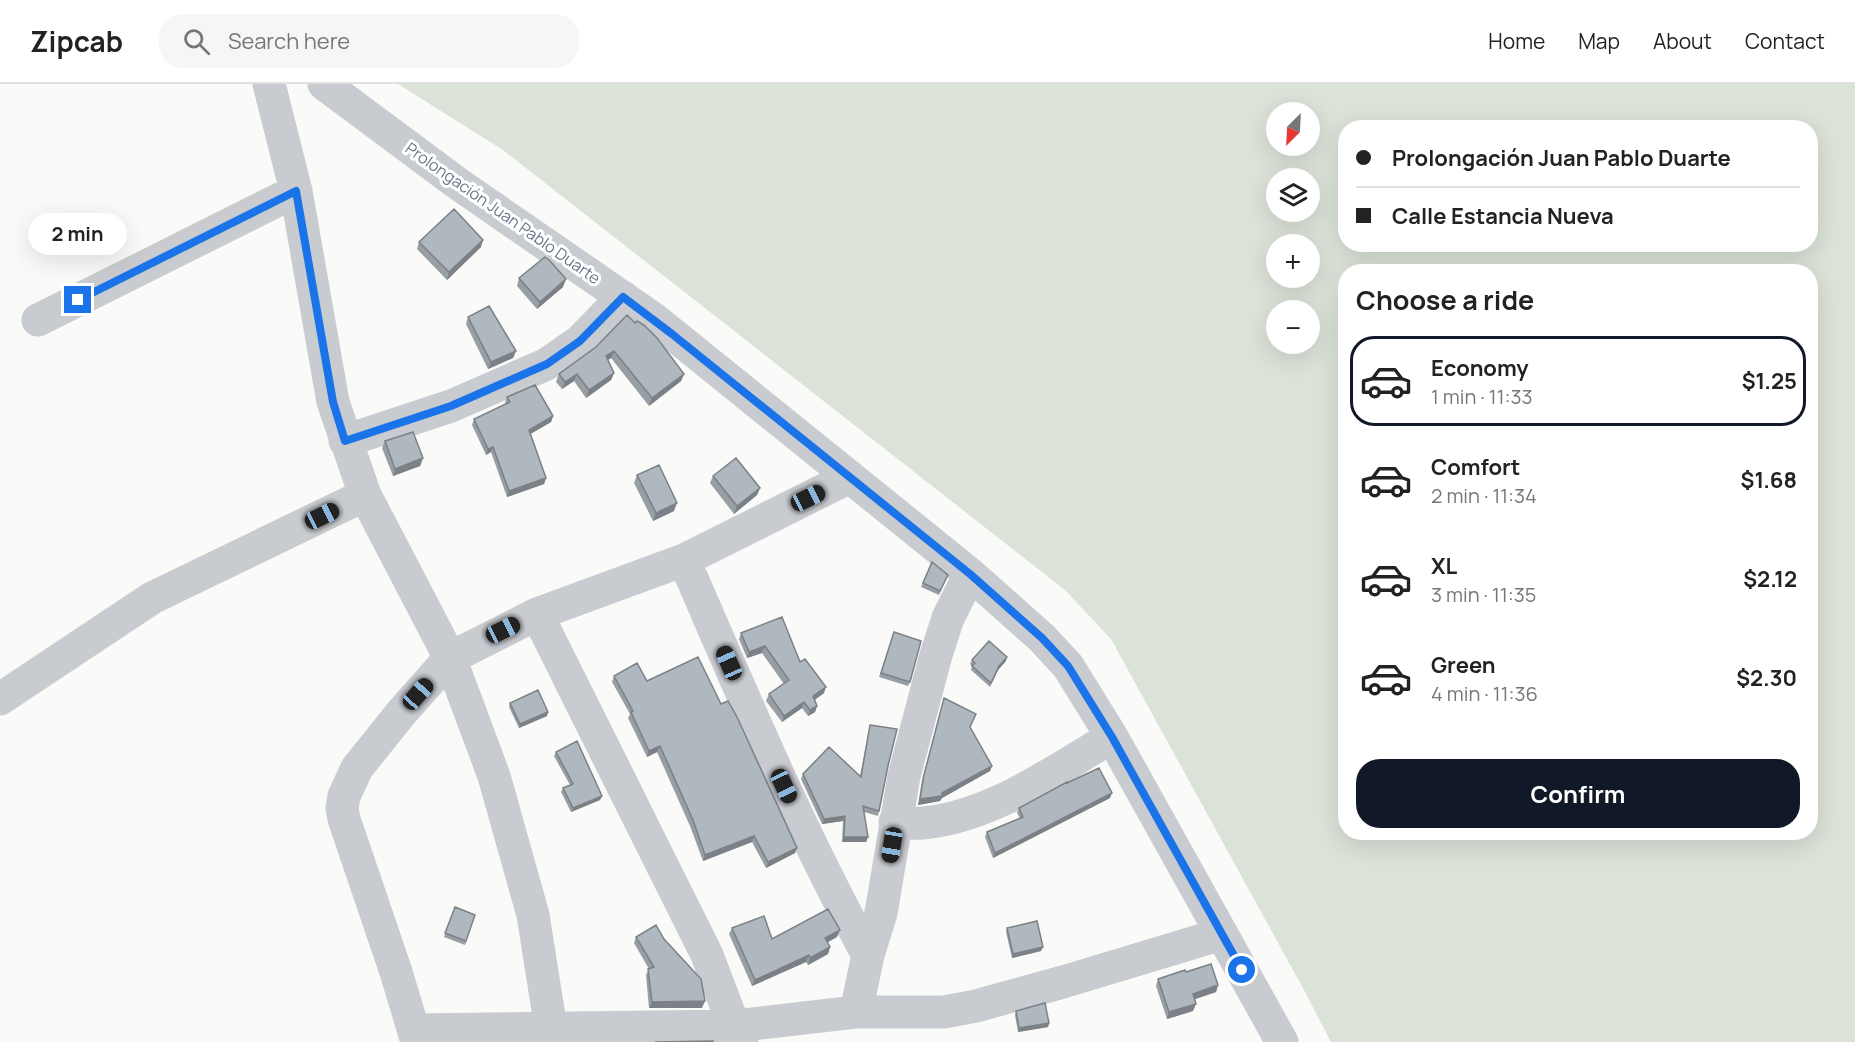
<!DOCTYPE html>
<meta charset="utf-8">
<style>
:root{--surface:#fff;--page:#f6f6f6;--text:#222;--muted:#767676;--line:#e0e0e0;--accent:#111827}
body{margin:0;font-family:Manrope,sans-serif;background:var(--page);color:var(--text);height:100vh;display:flex;flex-direction:column;font-size:22px;white-space:nowrap}
*{box-sizing:border-box;margin:0}
p{font-size:20px;color:var(--muted)}
.icon{flex:none;width:33px;height:33px;fill:none;stroke:currentColor;stroke-width:2;stroke-linecap:round;stroke-linejoin:round}
.map{position:relative;flex:1;overflow:hidden}
.details{position:absolute;left:1338px;top:180px;width:480px;height:576px;display:flex;flex-direction:column;background:var(--surface);border-radius:24px;box-shadow:0 6px 24px #0002}
.details>*{flex:none}
.guide{position:absolute;left:1338px;top:36px;width:480px;height:132px;border-radius:24px;box-shadow:0 6px 24px #0002;display:grid;align-content:center;height:132px;padding:0 18px;background:var(--surface)}
.needle{width:39px;rotate:204deg}
.controls{position:absolute;left:1266px;top:18px;display:grid;gap:12px}
.controls a{display:grid;place-items:center;width:54px;height:54px;border-radius:50%;background:var(--surface);box-shadow:0 6px 24px #0002;font-size:30px}
.end{position:absolute;width:27px;height:27px;margin:-14px;border:8px solid #1a73e8;background:#fff;box-shadow:0 0 0 3px #fff}
.from{border-radius:50%}
.bubble{position:absolute;height:42px;border-radius:21px;background:var(--surface);box-shadow:0 6px 24px #0002;font-size:20px;font-weight:700;line-height:42px;text-align:center}
.car{position:absolute;width:18px;height:36px;margin:-18px -9px;border-radius:8px;box-shadow:0 0 4px 2px #0007;background:linear-gradient(#222 24%,#8ab4d8 0 40%,#222 0 76%,#8ab4d8 0 86%,#222 0)}
.guide b{display:flex;align-items:center;gap:21px;height:57px;font-size:22px}
.guide b+b{border-top:2px solid var(--line)}
.guide i{width:15px;height:15px;background:var(--text)}
ul{padding:0;list-style:none}
li{display:flex;align-items:center;gap:18px;height:90px;margin:0 12px 9px;padding:0 6px;border:3px solid transparent;border-radius:24px}
li div{flex:1}
li b{display:block;font-size:22px}
li em{font-style:normal;font-weight:700}
li.on{border-color:var(--accent)}
li>.icon{width:54px;height:54px;stroke-width:1.5}
h2{padding:0 18px;font-size:27px;line-height:72px}
.primary-button{display:flex;gap:12px;margin-top:auto;padding:12px 18px}
.primary-button a{flex:1;height:69px;border-radius:24px;background:var(--accent);color:#fff;font-size:24px;font-weight:700;line-height:69px;text-align:center}
header{display:flex;align-items:center;gap:36px;box-sizing:border-box;height:84px;padding:0 30px;background:var(--surface);border-bottom:2px solid var(--line)}
header strong{font-size:28px}
nav{display:flex;gap:33px;margin-inline-start:auto;font-size:21px}
.search{width:420px;height:54px;background:var(--page);display:flex;align-items:center;gap:15px;box-sizing:border-box;padding:0 21px;border-radius:24px;color:var(--muted);font-size:22px}
.map>svg:first-child{display:block}
.green{fill:#dbe2d8;fill-rule:evenodd}
.lines{fill:none;stroke-linecap:round;stroke-linejoin:round}
.street{stroke:#c8cbd0;stroke-width:33}
.wall{fill:#979ea4}
.shaded-wall{fill:#7b8186}
.building{fill:#b0b8bf;stroke:#7b8186;stroke-width:1.5}
.route{stroke:#1a73e8;stroke-width:8}
.labels{text-anchor:middle;stroke-width:6;stroke-linejoin:round;paint-order:stroke}
.street-label{font-size:16px;fill:#67788b;stroke:#fff}
</style>
<header>
<strong>Zipcab</strong>
<div class="search"><svg class="icon" aria-label="search" viewBox="0 0 24 24"><circle cx="10" cy="10" r="6"/><path d="M15 15l6 6"/></svg>Search here</div>
<nav><a>Home</a><a>Map</a><a>About</a><a>Contact</a></nav>
</header>
<div class="map">
<svg width="1855" height="958" viewBox="0 0 1855 958">
<rect width="100%" height="100%" fill="#fafaf8"/>
<path class="green" d="M398,0H1855V958H1331L1304,906L1111,555L1065,506L503,66ZM1276,28H1310V62H1276ZM1346,44H1810V160H1346ZM1276,94H1310V128H1276ZM1276,160H1310V194H1276ZM1346,188H1810V748H1346ZM1276,226H1310V260H1276Z"/>
<g class="lines">
<path class="street" d="M269,0L296,107L333,318L365,411L450,574L494,692L533,831L551,945
M324,0L457,99L654,235L970,490L1042,554L1068,582L1112,653L1282,958
M38,236L296,107
M345,357L451,322L547,280L580,257L623,213
M684,476C742,609 798,744 868,871
M537,530L707,871L734,942L742,958
M0,615L152,514L365,411
M895,738C904,739 914,740 923,739C991,733 1054,687 1112,653
M856,928L868,871L881,829L904,692L936,571L948,534L970,490
M414,946L734,942L856,928H944L976,922L1063,898L1222,850
M417,958L396,888L344,735L342,724L344,712L357,684L402,628L450,574L537,530L684,476L850,393"/>
</g>
<path class="wall" d="M419,158L481,163L447,196L417,165Z
M519,194L563,203L537,225L517,202Z
M627,231L684,290L681,297L649,322L611,274L608,276L614,289L611,296L586,314L574,297L562,305L556,298L559,290L596,263Z
M468,233L516,267L513,274L488,285L466,240Z
M507,313L553,332L551,338L530,350L546,394L544,400L507,413L491,368L486,371L472,341L474,335L506,320L505,319Z
M385,357L423,374L420,382L393,392L382,364Z
M637,391L674,427L653,437L634,399Z
M713,392L760,404L757,411L734,430L710,399Z
M932,478L946,495L939,511L921,503Z
M894,548L910,598L908,602L879,593Z
M741,549L800,578L824,609L815,616L817,622L815,628L808,632L802,624L782,638L766,617L769,610L784,600L762,569L747,574L739,555Z
M972,576L1006,577L998,586L990,603L971,586L972,582L970,580Z
M614,592L647,597L721,620L797,764L795,769L766,784L752,758L703,777L690,742L657,668L647,673L628,634L630,630L612,598Z
M944,614L974,635L970,643L992,682L990,687L942,714L940,717L918,721L922,696Z
M510,619L547,632L519,644L509,623Z
M870,641L888,682L878,732L864,728L868,753L866,758H842L843,737L822,740L801,695L803,690L860,692L869,646Z
M556,668L602,712L600,716L571,728L561,708L563,704L570,701L554,672Z
M1067,699L1110,714L993,774L985,753L987,748L1020,734L1017,729L1019,724Z
M455,823L475,831L465,861L444,853Z
M732,844L772,855L837,853L827,858L830,863L828,870L808,881L806,878L752,902L729,850Z
M1007,844L1041,867L1012,874L1006,848Z
M636,853L702,924H649L646,891L649,885L634,859Z
M1186,888L1218,901L1216,908L1194,915L1193,927L1167,935L1156,902L1158,895Z
M1016,927L1049,939L1048,943L1018,948L1015,931Z"/>
<path class="shaded-wall" d="M483,156L481,163L447,196L449,188Z
M566,195L563,203L537,225L540,218Z
M516,267L513,274L488,285L491,278Z
M614,267L611,274L603,279L606,272Z
M614,289L611,296L586,314L589,306Z
M577,290L574,297L562,305L565,298Z
M684,290L681,297L649,322L652,314Z
M553,332L551,338L527,352L529,346Z
M493,363L491,368L486,371L488,365Z
M423,374L420,382L393,392L395,385Z
M546,394L544,400L507,413L509,407Z
M760,404L757,411L734,430L737,422Z
M677,419L674,427L653,437L656,429Z
M765,562L762,569L747,574L749,568Z
M1007,573L1006,577L998,586L990,603L999,582Z
M826,603L824,609L811,618L813,612Z
M804,618L802,624L782,638L784,632Z
M817,622L815,628L808,632L810,626Z
M548,628L547,632L519,644L520,640Z
M660,662L657,668L647,673L649,667Z
M992,682L990,687L942,714L940,717L918,721L920,715L942,709Z
M1112,709L1110,714L993,774L995,769Z
M602,712L600,716L571,728L573,724Z
M845,732L843,737L822,740L824,735Z
M754,752L752,758L703,777L705,771Z
M844,753H868L866,758H842Z
M797,764L795,769L766,784L768,778Z
M840,846L837,853L823,861L825,854Z
M830,863L828,870L808,881L810,874Z
M1043,863L1041,867L1012,874L1013,870Z
M809,871L806,878L752,902L755,896Z
M1218,901L1216,908L1190,917L1193,910Z
M705,917L702,924H649L652,918Z
M1196,920L1193,927L1167,935L1169,928Z
M1049,939L1048,943L1018,948L1019,944Z"/>
<path class="building" d="M454,125L483,156L449,188L419,158Z
M545,173L550,177L566,195L540,218L519,194Z
M489,222L516,267L491,278L468,233Z
M627,231L635,239L637,237L644,241L657,254L684,290L652,314L614,267L606,272L614,289L589,306L577,290L565,298L559,290L596,263Z
M535,301L553,332L529,346L546,394L509,407L493,363L488,365L474,335L510,318L507,313Z
M413,348L423,374L395,385L385,357Z
M736,374L760,404L737,422L713,392Z
M659,381L677,419L656,429L637,391Z
M932,478L948,491L940,507L923,499Z
M782,533L800,578L805,575L826,603L813,612L817,622L810,626L804,618L784,632L769,610L789,596L765,562L749,568L741,549Z
M894,548L921,557L910,598L881,589Z
M989,557L1007,573L999,582L991,599L972,582L975,579L972,576Z
M698,573L721,620L728,617L737,633L797,764L768,778L754,752L705,771L693,736L660,662L649,667L631,628L633,627L614,592L637,579L647,597Z
M538,606L548,628L520,640L510,619Z
M944,614L976,630L970,643L992,682L942,709V712L920,715L924,691Z
M870,641L897,645L888,682L879,727L863,722L868,753H844L845,732L824,735L803,690L829,663L861,693Z
M577,657L602,712L573,724L563,704L573,700L556,668Z
M1099,684L1112,709L995,769L987,748L1023,733L1019,724L1067,698V699Z
M455,823L475,831L466,857L445,849Z
M828,825L840,846L825,854L830,863L810,874L809,871L755,896L732,844L764,832L772,855Z
M1037,837L1043,863L1013,870L1007,844Z
M656,841L664,855L701,895L705,917L652,918L648,885L654,883L636,853Z
M1211,880L1218,901L1193,910L1196,920L1169,928L1158,895L1185,886L1186,888Z
M1045,919L1049,939L1019,944L1016,927Z
M713,957V958H655Z"/>
<g class="lines">
<path class="route" d="M78,216L296,107L333,318L345,357L451,322L547,280L580,257L623,213L672,250L970,490L1042,554L1068,582L1112,653L1242,886"/>
</g>
<g class="labels">
<g class="street-label">
<text transform="translate(503 129) rotate(35)" y="6">Prolongación Juan Pablo Duarte</text>
</g>
</g>
</svg>
<div class="controls">
<a><svg class="needle" viewBox="-14 -14 28 28"><path d="M0-13l5 13h-10z" fill="#e53935"/><path d="M0 13l5-13h-10z" fill="#767676"/></svg></a>
<a><svg class="icon" aria-label="layers" viewBox="0 0 24 24"><path d="M12 4l9 5-9 5-9-5zM3 14l9 5 9-5"/></svg></a>
<a>+</a>
<a>−</a>
</div>
<i class="end from" style="left:1242px;top:886px"></i>
<i class="end" style="left:78px;top:216px"></i>
<div class="bubble" style="left:28px;top:129px;width:99px">2 min</div>
<i class="car" style="left:808px;top:414px;rotate:64deg"></i>
<i class="car" style="left:322px;top:432px;rotate:64deg"></i>
<i class="car" style="left:503px;top:546px;rotate:64deg"></i>
<i class="car" style="left:729px;top:579px;rotate:336deg"></i>
<i class="car" style="left:418px;top:610px;rotate:42deg"></i>
<i class="car" style="left:784px;top:702px;rotate:155deg"></i>
<i class="car" style="left:892px;top:761px;rotate:189deg"></i>
<div class="guide">
<b><i class="from"></i>Prolongación Juan Pablo Duarte</b>
<b><i></i>Calle Estancia Nueva</b>
</div>
<section class="details">
<h2>Choose a ride</h2>
<ul>
<li class="on"><svg class="icon" aria-label="car" viewBox="0 0 24 24"><path d="M5 17H2v-5l4-1 3-4h7l3 4 3 1v5h-3M9 17h6M6 11h13"/><circle cx="7" cy="17" r="2"/><circle cx="17" cy="17" r="2"/></svg><div><b>Economy</b><p>1 min · 11:33</p></div><em>$1.25</em></li>
<li><svg class="icon" aria-label="car" viewBox="0 0 24 24"><path d="M5 17H2v-5l4-1 3-4h7l3 4 3 1v5h-3M9 17h6M6 11h13"/><circle cx="7" cy="17" r="2"/><circle cx="17" cy="17" r="2"/></svg><div><b>Comfort</b><p>2 min · 11:34</p></div><em>$1.68</em></li>
<li><svg class="icon" aria-label="car" viewBox="0 0 24 24"><path d="M5 17H2v-5l4-1 3-4h7l3 4 3 1v5h-3M9 17h6M6 11h13"/><circle cx="7" cy="17" r="2"/><circle cx="17" cy="17" r="2"/></svg><div><b>XL</b><p>3 min · 11:35</p></div><em>$2.12</em></li>
<li><svg class="icon" aria-label="car" viewBox="0 0 24 24"><path d="M5 17H2v-5l4-1 3-4h7l3 4 3 1v5h-3M9 17h6M6 11h13"/><circle cx="7" cy="17" r="2"/><circle cx="17" cy="17" r="2"/></svg><div><b>Green</b><p>4 min · 11:36</p></div><em>$2.30</em></li>
</ul>
<div class="primary-button"><a>Confirm</a></div>
</section>
</div>
